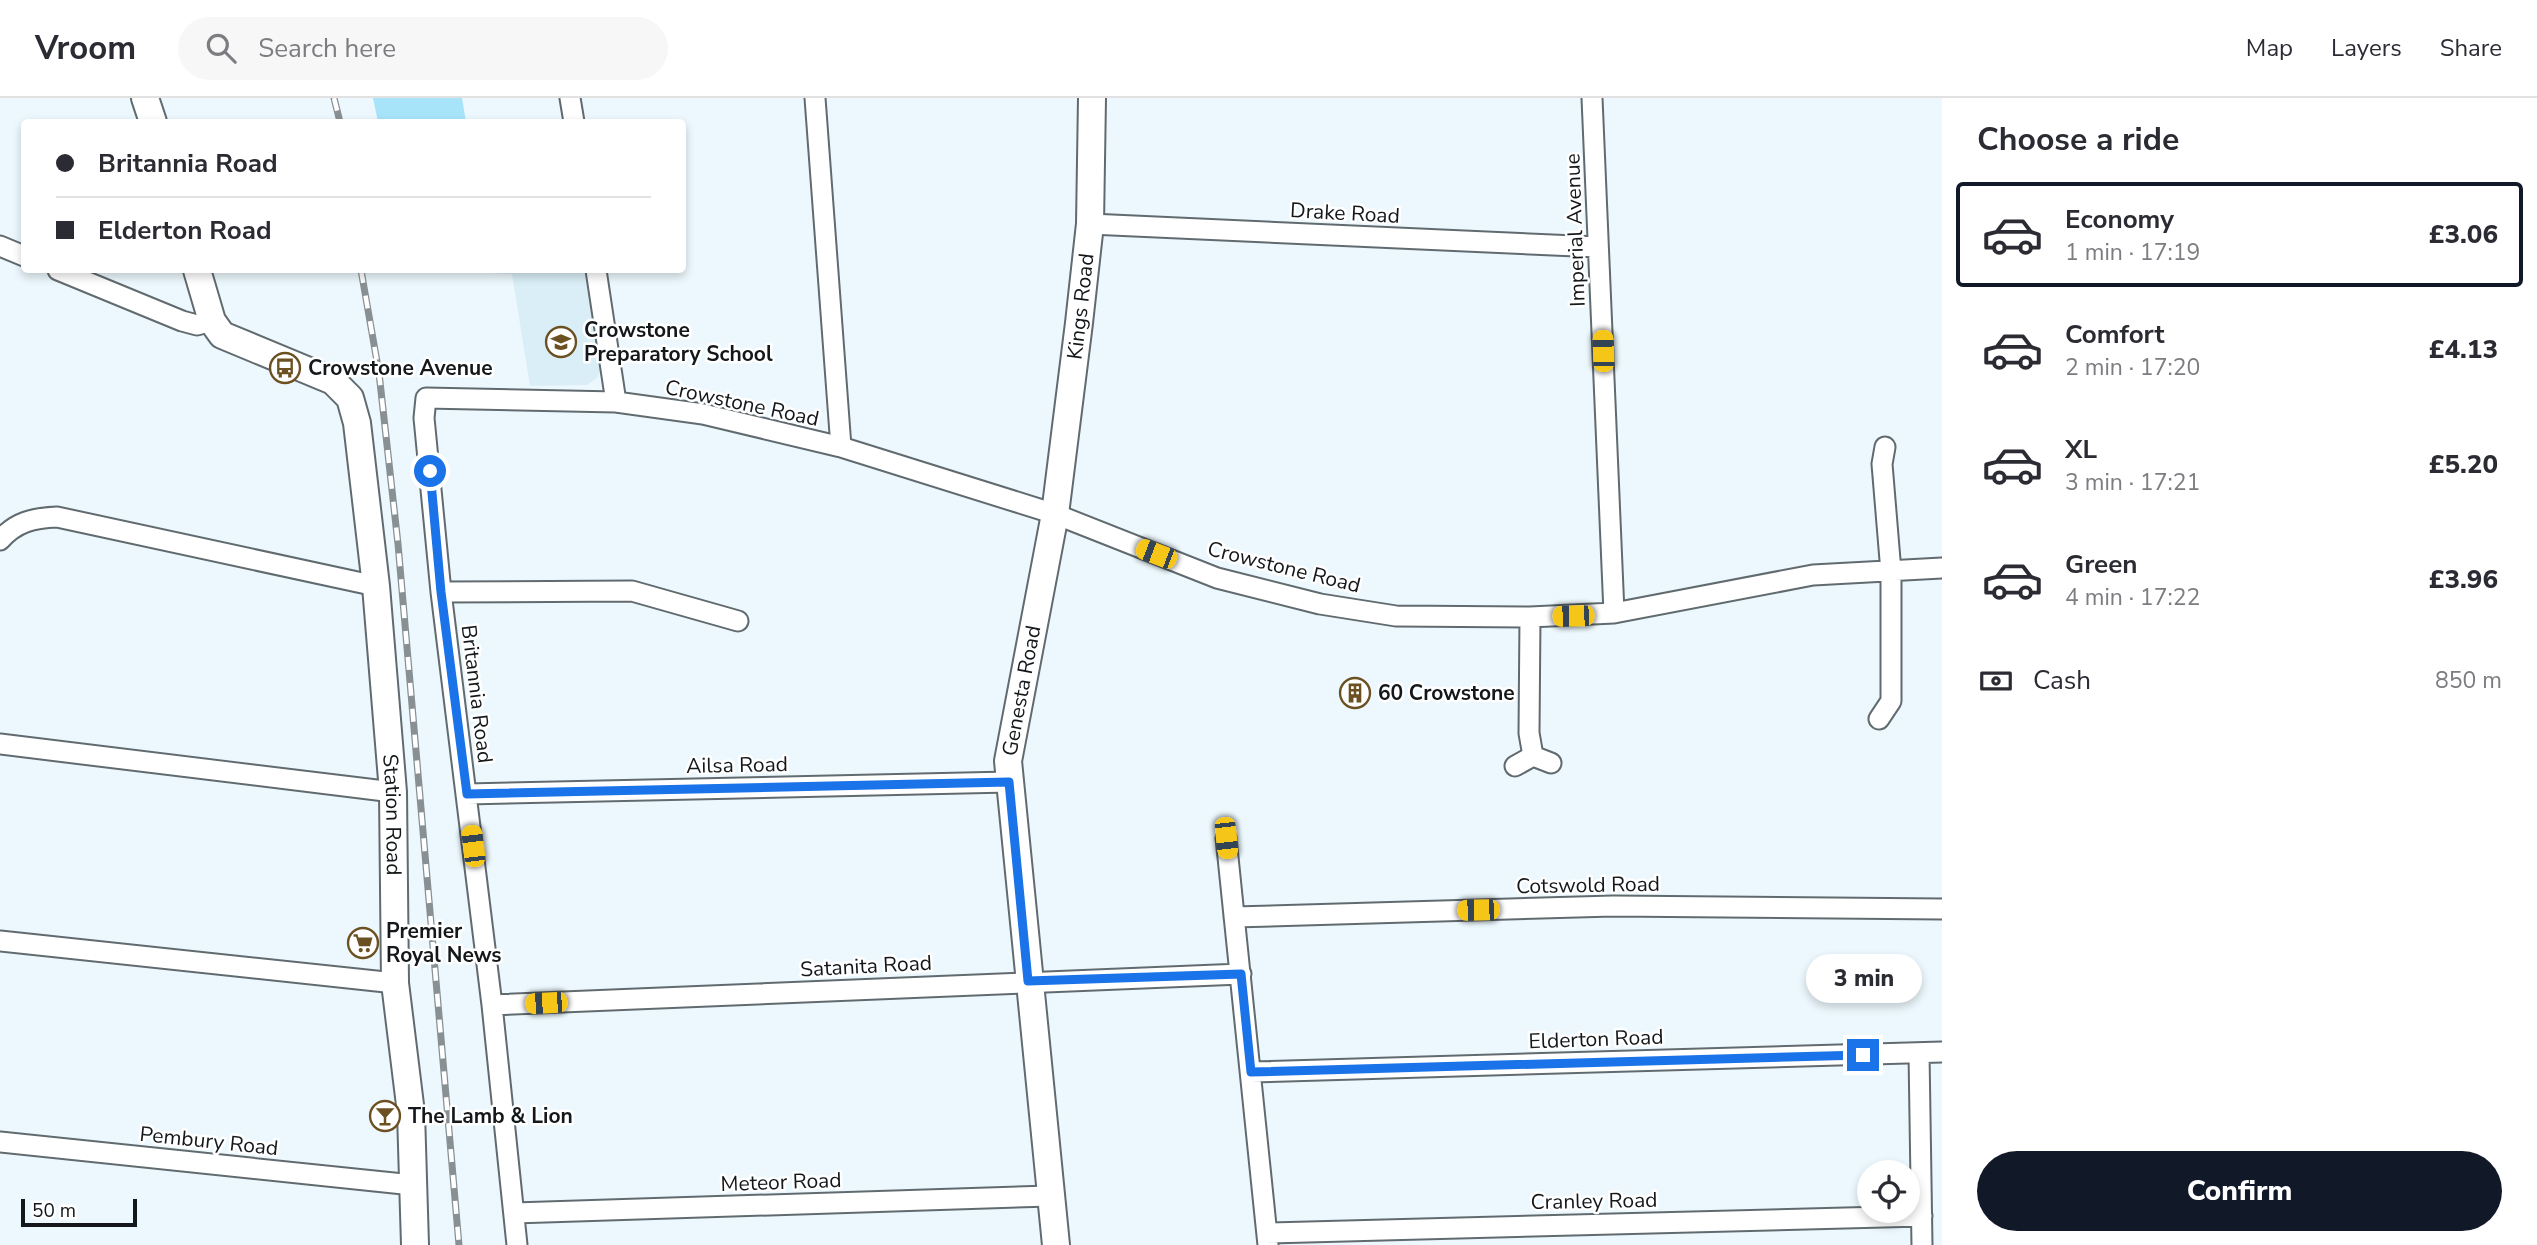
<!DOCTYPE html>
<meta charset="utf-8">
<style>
:root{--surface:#fff;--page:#f7f7f7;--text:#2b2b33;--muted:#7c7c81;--line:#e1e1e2;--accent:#111827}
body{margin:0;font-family:"Nunito Sans",sans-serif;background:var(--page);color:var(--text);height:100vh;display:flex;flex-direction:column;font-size:26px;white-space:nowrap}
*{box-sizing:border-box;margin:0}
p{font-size:23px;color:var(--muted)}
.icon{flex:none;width:38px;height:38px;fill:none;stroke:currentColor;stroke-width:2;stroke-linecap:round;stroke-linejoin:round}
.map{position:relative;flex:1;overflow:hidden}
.sheet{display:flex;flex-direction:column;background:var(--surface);width:595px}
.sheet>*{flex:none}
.hud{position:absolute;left:21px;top:21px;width:665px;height:154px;border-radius:7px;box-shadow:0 4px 10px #0003;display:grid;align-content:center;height:154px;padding:0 35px;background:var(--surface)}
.tools{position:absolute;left:1857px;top:1062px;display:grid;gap:14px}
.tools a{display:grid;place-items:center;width:63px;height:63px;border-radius:50%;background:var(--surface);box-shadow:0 4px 10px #0003;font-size:35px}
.scale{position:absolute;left:21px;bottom:18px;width:116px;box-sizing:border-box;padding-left:7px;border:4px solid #14181a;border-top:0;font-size:19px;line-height:24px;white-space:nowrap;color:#14181a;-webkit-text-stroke:5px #fff;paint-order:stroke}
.end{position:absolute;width:32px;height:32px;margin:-16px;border:9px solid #1a73e8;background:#fff;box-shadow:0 0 0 4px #fff}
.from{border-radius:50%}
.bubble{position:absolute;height:49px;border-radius:24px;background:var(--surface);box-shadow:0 4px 10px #0003;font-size:23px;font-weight:800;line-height:49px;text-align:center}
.car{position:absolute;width:21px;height:42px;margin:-21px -10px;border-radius:9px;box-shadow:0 0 5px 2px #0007;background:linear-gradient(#f5c518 24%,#345 0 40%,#f5c518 0 76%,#345 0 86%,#f5c518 0)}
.hud b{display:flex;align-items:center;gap:24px;height:66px;font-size:26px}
.hud b+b{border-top:2px solid var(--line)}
.hud i{width:18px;height:18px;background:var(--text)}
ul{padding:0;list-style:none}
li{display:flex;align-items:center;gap:21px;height:105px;margin:0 14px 10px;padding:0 21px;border:4px solid transparent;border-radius:7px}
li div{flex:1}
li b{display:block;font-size:26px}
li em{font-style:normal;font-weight:800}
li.active{border-color:var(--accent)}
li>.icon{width:63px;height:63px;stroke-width:1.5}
h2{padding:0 35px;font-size:32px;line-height:84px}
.pay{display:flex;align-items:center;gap:18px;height:77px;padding:0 35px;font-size:26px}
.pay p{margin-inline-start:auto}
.cta{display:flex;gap:14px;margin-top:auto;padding:14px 35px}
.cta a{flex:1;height:80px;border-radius:42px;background:var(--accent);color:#fff;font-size:28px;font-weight:800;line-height:80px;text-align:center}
header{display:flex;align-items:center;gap:42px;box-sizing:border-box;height:98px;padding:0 35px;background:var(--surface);border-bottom:2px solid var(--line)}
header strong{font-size:33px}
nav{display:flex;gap:38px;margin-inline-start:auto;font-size:24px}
.search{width:490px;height:63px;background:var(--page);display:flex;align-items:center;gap:18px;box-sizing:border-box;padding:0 24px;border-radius:38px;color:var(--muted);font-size:26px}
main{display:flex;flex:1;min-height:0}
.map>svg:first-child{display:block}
.built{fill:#d9eef6}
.green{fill:#a7e4fa}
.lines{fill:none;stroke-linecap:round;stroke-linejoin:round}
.street-casing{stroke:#616b6f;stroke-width:23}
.secondary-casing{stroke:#616b6f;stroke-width:30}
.street{stroke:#fff;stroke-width:19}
.secondary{stroke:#fff;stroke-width:26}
.rail-casing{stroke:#889094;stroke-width:7}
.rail{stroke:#fff;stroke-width:4.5;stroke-dasharray:13;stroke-linecap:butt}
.route{stroke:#1a73e8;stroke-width:9}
.labels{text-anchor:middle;stroke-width:5;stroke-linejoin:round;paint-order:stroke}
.street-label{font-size:21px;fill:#14181a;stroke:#fff}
.poi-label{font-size:21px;font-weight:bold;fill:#14181a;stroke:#fff;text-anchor:start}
</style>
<header>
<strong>Vroom</strong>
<div class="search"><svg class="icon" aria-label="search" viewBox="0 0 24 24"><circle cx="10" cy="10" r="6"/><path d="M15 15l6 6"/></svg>Search here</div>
<nav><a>Map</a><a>Layers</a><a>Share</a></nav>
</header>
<main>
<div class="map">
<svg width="1942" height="1147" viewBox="0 0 1942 1147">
<rect width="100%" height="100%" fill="#ecf8fd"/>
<path class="built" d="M433,172L587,174L603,265L597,280L587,287L530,288L512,176Z"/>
<path class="green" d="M373,0H462L466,24H378Z"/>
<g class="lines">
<g class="street-casing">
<path id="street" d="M570,0L574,24
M815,0L841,349
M1592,0L1614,515
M1090,126L1598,149
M0,148L24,158
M58,172L182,223L197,227L212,223
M596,172L616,304
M0,442C16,424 33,420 57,419L376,488
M441,494L632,493L738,523
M1530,519L1529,635L1533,658L1551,665
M1879,621L1891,603V474L1882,366L1885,349
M0,646L393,694
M1515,668L1533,658
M467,696L1009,684
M1226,740L1268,1147
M1234,819L1613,808L1942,811
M0,843L395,885
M492,907L1241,876
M1919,955L1922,1147
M1251,974L1942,954
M0,1044L413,1087
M514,1115L1050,1098
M1267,1135L1922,1118
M517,1147L492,907L441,494L424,320L426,300L616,304L703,316L841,349L1055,416L1217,480L1320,506L1396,518L1530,519L1614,515L1813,477L1942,470"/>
</g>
<g class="secondary-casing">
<g id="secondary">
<path d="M145,0L153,24"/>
<path id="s1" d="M197,172L212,223L222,237L333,283L350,300L357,325L376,488L393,694L395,885L411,1015L415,1147"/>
<path id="s2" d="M1056,1147L1008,663L1055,416L1079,225L1090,126L1092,0"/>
</g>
</g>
<use href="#street" class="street"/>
<use href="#secondary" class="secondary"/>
<g class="rail-casing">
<path id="rail" d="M334,0L340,24
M361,172L379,275L398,446L459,1147"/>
</g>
<use href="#rail" class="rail"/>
</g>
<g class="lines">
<path class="route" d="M430,373L441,494L467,696L1009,684L1028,883L1241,876L1251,974L1863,957"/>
</g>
<defs>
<g id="school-ring" transform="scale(1.575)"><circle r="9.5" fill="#fff" stroke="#6b5122" stroke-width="1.5"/><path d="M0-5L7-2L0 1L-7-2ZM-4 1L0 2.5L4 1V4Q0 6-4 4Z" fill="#6b5122"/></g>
<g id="bus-ring" transform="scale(1.575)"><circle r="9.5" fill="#fff" stroke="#6b5122" stroke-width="1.5"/><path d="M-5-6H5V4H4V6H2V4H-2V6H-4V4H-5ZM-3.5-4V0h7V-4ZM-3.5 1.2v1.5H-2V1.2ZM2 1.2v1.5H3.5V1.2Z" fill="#6b5122"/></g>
<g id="building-ring" transform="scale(1.575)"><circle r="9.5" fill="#fff" stroke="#6b5122" stroke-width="1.5"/><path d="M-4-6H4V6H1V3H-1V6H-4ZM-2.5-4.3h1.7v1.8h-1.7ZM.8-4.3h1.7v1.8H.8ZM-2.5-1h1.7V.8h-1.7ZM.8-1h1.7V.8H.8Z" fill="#6b5122"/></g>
<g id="supermarket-ring" transform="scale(1.575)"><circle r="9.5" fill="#fff" stroke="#6b5122" stroke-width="1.5"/><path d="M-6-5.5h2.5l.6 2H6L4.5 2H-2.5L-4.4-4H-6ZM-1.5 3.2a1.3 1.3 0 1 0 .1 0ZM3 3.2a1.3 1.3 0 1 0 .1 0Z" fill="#6b5122"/></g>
<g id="bar-ring" transform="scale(1.575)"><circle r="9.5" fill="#fff" stroke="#6b5122" stroke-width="1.5"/><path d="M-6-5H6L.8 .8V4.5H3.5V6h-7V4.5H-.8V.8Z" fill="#6b5122"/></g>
</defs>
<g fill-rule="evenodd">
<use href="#school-ring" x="561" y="244"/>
<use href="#bus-ring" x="285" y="270"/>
<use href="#building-ring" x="1355" y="595"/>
<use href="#supermarket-ring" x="363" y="845"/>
<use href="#bar-ring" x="385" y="1018"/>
</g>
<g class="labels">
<g class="street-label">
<text transform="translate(1345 115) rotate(3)" y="7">Drake Road</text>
<text transform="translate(1575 132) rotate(-92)" y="7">Imperial Avenue</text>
<text dy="7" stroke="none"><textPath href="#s2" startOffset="947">Kings Road</textPath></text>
<text transform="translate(742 305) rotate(12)" y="7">Crowstone Road</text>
<text transform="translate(1284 469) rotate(14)" y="7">Crowstone Road</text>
<text dy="7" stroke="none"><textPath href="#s2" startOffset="558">Genesta Road</textPath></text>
<text transform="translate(477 596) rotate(83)" y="7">Britannia Road</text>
<text transform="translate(737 667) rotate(-1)" y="7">Ailsa Road</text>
<text dy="7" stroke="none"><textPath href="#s1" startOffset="634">Station Road</textPath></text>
<text transform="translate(1588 787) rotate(-1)" y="7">Cotswold Road</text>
<text transform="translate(866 868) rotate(-3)" y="7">Satanita Road</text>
<text transform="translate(1596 941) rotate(-2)" y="7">Elderton Road</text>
<text transform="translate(209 1043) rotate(6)" y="7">Pembury Road</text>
<text transform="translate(781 1084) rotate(-2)" y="7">Meteor Road</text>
<text transform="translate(1594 1103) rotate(-1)" y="7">Cranley Road</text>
</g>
<g class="poi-label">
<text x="584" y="239">Crowstone<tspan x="584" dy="24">Preparatory School</tspan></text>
<text x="308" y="277">Crowstone Avenue</text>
<text x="1378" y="602">60 Crowstone</text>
<text x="386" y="840">Premier<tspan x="386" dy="24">Royal News</tspan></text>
<text x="408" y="1025">The Lamb &amp; Lion</text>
</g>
</g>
</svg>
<div class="tools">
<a><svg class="icon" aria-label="locate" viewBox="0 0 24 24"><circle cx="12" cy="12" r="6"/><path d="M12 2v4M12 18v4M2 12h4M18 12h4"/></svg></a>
</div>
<div class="scale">50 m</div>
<i class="end from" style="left:430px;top:373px"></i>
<i class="end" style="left:1863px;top:957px"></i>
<div class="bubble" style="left:1806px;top:856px;width:116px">3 min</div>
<i class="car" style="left:1603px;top:253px;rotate:358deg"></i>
<i class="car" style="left:1156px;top:456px;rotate:291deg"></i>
<i class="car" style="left:1573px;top:518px;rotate:269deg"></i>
<i class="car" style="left:1226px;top:740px;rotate:174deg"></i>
<i class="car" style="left:473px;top:748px;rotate:353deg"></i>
<i class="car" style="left:1478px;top:812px;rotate:269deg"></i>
<i class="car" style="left:546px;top:905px;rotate:267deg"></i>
<div class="hud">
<b><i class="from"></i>Britannia Road</b>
<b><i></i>Elderton Road</b>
</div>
</div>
<section class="sheet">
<h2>Choose a ride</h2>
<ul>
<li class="active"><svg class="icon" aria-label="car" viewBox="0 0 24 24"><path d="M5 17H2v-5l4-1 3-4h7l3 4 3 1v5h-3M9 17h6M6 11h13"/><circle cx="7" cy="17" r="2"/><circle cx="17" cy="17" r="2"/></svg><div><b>Economy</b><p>1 min · 17:19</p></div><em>£3.06</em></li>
<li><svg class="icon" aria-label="car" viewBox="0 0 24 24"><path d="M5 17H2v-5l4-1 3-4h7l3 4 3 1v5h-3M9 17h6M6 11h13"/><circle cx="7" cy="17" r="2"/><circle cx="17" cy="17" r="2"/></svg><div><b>Comfort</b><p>2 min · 17:20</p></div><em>£4.13</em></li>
<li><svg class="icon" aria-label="car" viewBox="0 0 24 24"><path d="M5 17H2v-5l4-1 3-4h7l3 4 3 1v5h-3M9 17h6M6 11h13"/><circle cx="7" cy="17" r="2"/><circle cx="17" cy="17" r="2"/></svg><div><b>XL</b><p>3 min · 17:21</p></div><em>£5.20</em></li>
<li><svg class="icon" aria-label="car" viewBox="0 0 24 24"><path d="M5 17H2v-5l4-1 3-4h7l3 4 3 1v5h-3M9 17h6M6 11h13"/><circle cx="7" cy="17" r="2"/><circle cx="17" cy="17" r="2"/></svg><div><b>Green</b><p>4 min · 17:22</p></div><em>£3.96</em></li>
</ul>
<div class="pay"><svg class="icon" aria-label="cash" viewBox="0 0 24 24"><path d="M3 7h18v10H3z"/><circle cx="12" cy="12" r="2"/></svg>Cash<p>850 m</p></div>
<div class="cta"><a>Confirm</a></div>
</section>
</main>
